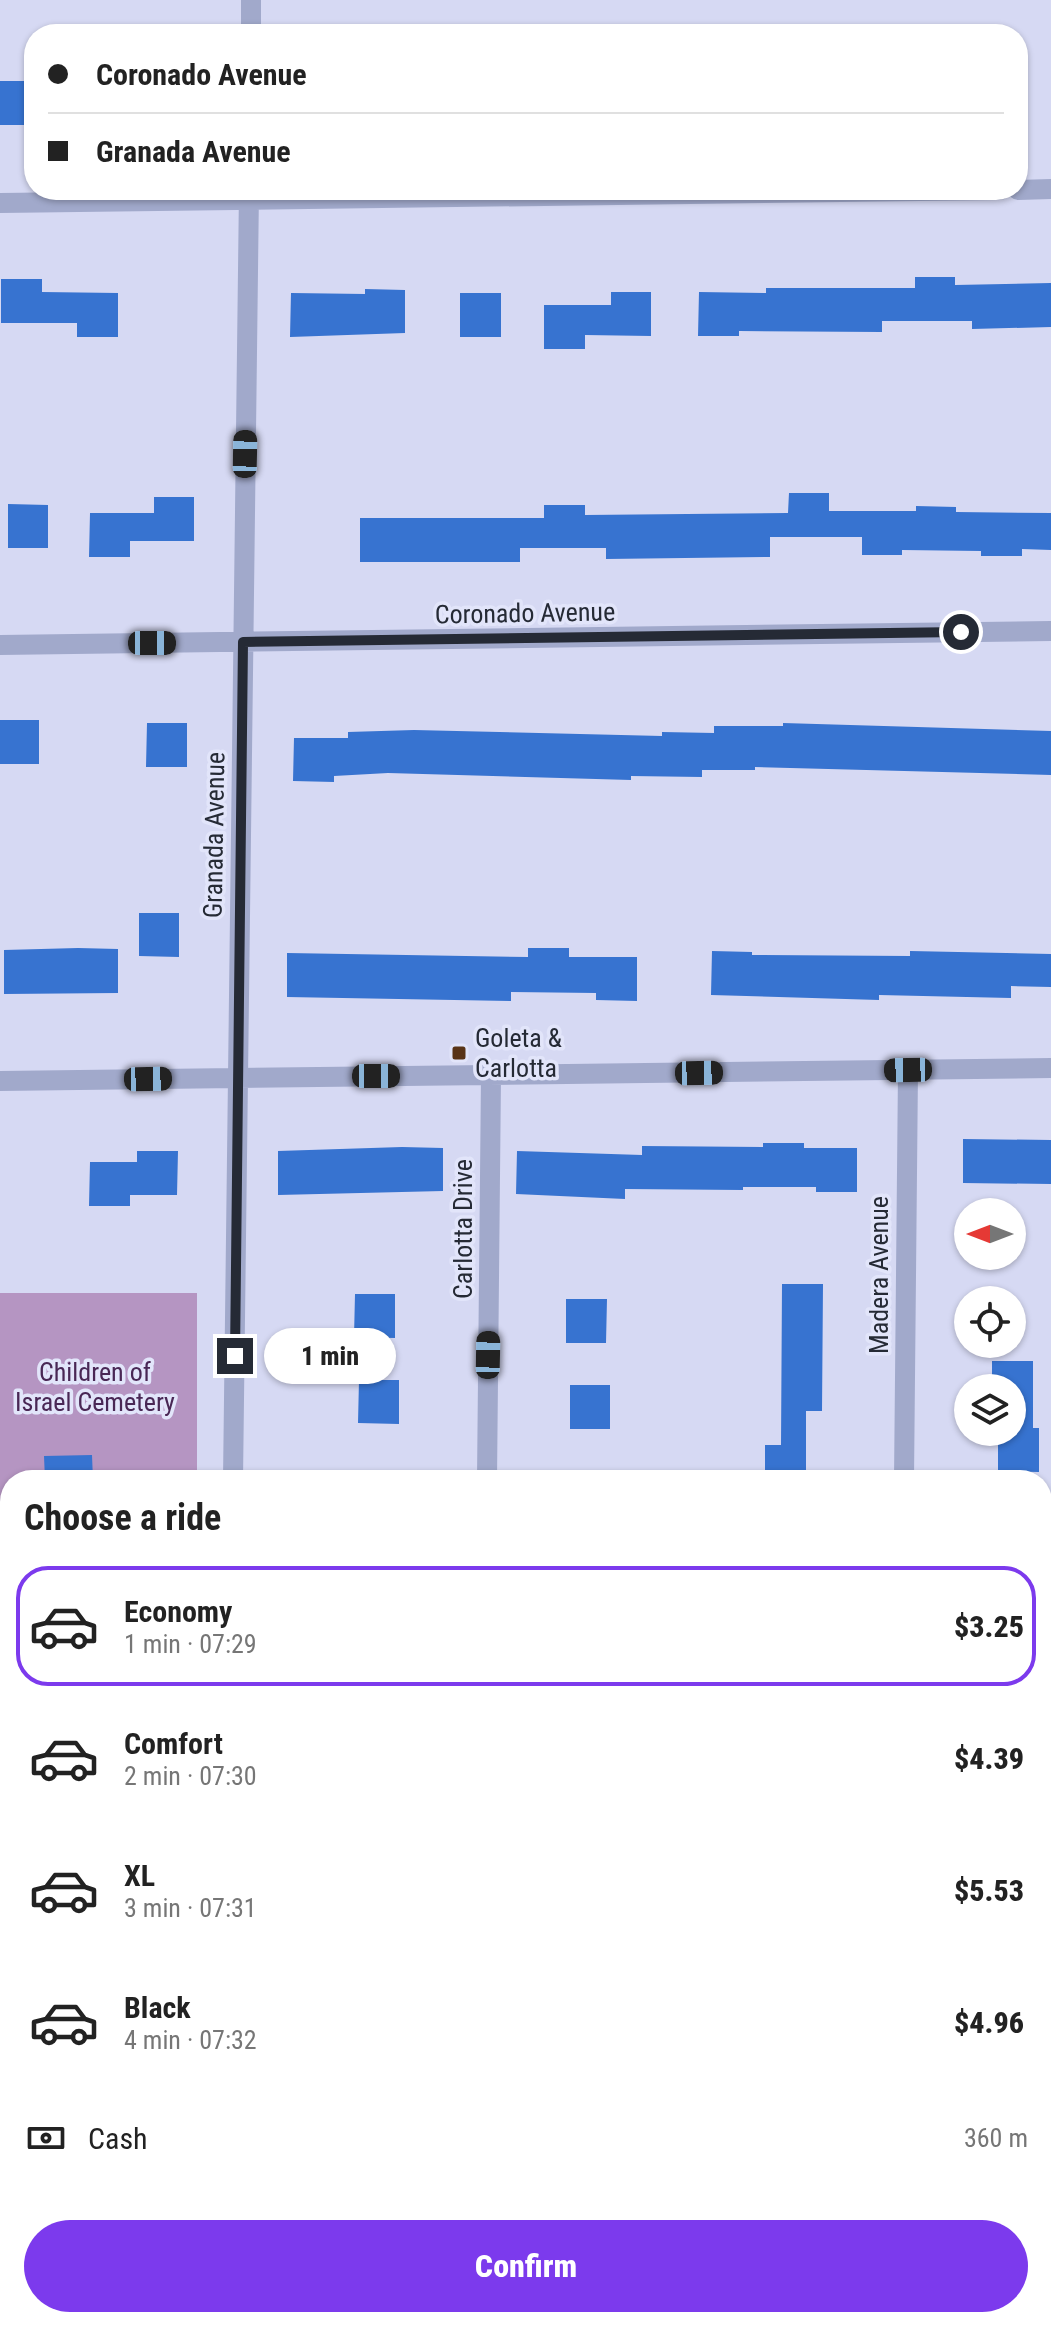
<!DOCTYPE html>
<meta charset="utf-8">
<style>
:root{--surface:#fff;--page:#f6f6f6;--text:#222;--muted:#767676;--line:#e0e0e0;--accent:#7c3aed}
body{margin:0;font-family:"Roboto Condensed",sans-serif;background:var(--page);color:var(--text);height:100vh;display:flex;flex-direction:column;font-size:30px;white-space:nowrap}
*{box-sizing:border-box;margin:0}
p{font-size:26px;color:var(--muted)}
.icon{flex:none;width:44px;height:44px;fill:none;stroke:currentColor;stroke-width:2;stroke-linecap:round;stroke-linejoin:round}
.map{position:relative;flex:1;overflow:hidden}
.side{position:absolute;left:0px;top:1470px;width:1052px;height:858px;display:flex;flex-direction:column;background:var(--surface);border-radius:32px 32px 0 0;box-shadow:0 2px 6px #0004}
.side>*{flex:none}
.top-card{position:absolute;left:24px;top:24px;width:1004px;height:176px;border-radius:32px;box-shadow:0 2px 6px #0004;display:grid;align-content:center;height:176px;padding:0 24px;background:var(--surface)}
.needle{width:52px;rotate:270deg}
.buttons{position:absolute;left:954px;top:1198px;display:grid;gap:16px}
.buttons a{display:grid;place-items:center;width:72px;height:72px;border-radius:50%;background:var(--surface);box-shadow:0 2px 6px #0004;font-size:40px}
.end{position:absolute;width:36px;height:36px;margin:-18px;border:10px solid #252a35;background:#fff;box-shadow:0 0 0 4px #fff}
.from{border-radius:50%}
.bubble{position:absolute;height:56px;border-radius:28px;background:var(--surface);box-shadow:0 2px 6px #0004;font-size:26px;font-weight:800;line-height:56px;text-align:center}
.car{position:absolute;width:24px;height:48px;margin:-24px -12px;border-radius:10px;box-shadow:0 0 6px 2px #0007;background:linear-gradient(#222 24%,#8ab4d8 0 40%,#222 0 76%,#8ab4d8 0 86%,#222 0)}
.top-card b{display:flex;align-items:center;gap:28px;height:76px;font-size:30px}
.top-card b+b{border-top:2px solid var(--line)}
.top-card i{width:20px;height:20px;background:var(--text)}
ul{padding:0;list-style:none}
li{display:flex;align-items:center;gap:24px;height:120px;margin:0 16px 12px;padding:0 8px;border:4px solid transparent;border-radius:32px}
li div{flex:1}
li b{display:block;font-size:30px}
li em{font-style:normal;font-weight:800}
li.current{border-color:var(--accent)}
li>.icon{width:72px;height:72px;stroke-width:1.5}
h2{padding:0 24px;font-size:36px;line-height:96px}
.pay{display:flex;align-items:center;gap:20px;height:88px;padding:0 24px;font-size:30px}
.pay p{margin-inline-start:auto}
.button{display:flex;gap:16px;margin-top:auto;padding:16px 24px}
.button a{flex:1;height:92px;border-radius:48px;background:var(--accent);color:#fff;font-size:32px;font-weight:800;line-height:92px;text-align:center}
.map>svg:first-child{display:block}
.green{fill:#b595c2}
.building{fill:#3773d0}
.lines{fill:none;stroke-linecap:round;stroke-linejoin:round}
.minor{stroke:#a1a9cb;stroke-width:20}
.route{stroke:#252a35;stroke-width:10}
.poi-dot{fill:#593417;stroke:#e2e5fa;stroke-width:3}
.labels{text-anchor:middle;stroke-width:7;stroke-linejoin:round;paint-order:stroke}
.street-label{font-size:26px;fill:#252a35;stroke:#e2e5fa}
.poi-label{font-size:26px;fill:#252a35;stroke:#e2e5fa;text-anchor:start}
.park-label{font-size:26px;fill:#492755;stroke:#e2e5fa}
</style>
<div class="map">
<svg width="1051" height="2327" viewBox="0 0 1051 2327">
<rect width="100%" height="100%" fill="#d6d9f3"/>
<path class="green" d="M0,1293H197V1480H10V2318H192L183,2327H0Z"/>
<path class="building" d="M0,81H29V125H0Z
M915,277H955V285L1051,283V327L972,329V321H882V332L739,331V336H698L699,292L766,293V288H915Z
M1,279H42V292L118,293V337H77V323H1Z
M365,289L405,290V333L290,337L291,293L365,294Z
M611,292H651V336L585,335V349H544V305H611Z
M460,293H501V337H460Z
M789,493H829V511H916V506L956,507V512L1051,513V550L1022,549V556H981V551L902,550V555H862V537H770V557L606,559V548H520V562H360V518H544V505H585V515L788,513Z
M154,497H194V541H130V557H89L90,513H154Z
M8,504L48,505V548H8Z
M0,720H39V764H0Z
M147,723H187V767H146Z
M783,723L1051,731V775L755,767V770H702V777L631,776V780L388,773L334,776V782L293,781L294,738H348V732L414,730L662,736V732L714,733V726H783Z
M139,913H179V957L139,956Z
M78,948L118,949V993L4,994V950Z
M528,948H569V957H637V1001L596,1000V993L511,992V1001L287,997V953L528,957Z
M712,951L752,952V955L910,956V951L1051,954V987L1011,986V998L879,995V1000L711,995Z
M963,1139L1051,1140V1184L963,1183Z
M763,1143H804V1148H857V1192H816V1187H743V1190L625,1189V1199L516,1194L517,1151L642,1155V1146L763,1147Z
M402,1147L443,1148V1191L278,1195V1151Z
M137,1151H178L177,1195H130V1206H89L90,1162H137Z
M782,1284H823L822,1411H806V1480H765V1445H781Z
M355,1294H395V1338L354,1337Z
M566,1299H607L606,1343H566Z
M992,1361H1033V1428H1039V1472L998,1471V1432H1012V1388H992Z
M359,1380H399V1424L358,1423Z
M570,1385H610V1429H570Z
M92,1455L93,1480H45L44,1456Z"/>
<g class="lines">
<path class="minor" d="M251,34V0
M1018,190L1051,189
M0,203L1000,190
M0,645L1051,631
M0,1081L1051,1068
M233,1480L249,190
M487,1480L491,1075
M904,1480L908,1070
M227,2327V2318
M480,2327V2318
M898,2327V2318"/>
</g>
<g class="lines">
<path class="route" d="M235,1356L243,642L961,632"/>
</g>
<rect class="poi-dot" x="451" y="1045" width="16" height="16" rx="4"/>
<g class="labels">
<g class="street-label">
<text transform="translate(525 613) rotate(-1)" y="9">Coronado Avenue</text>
<text transform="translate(214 835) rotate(-89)" y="9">Granada Avenue</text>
<text transform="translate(463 1229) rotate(-90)" y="9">Carlotta Drive</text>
<text transform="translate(879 1275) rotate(-90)" y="9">Madera Avenue</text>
</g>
<g class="poi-label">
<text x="475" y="1047">Goleta &amp;<tspan x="475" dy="30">Carlotta</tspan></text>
</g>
<g class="park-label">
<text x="95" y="1381">Children of<tspan x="95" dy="30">Israel Cemetery</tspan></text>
</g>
</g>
</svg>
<div class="buttons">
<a><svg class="needle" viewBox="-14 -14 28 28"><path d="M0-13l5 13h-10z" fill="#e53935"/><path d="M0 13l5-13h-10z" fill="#767676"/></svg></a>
<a><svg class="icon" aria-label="locate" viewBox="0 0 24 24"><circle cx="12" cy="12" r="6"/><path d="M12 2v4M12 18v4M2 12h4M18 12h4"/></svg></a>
<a><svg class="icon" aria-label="layers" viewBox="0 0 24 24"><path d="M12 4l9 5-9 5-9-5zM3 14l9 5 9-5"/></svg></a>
</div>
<i class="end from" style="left:961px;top:632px"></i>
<i class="end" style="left:235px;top:1356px"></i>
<div class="bubble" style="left:264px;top:1328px;width:132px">1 min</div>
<i class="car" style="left:245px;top:454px;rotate:1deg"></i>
<i class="car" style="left:152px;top:643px;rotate:90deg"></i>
<i class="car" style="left:908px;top:1070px;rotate:269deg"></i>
<i class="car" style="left:699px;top:1073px;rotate:89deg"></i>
<i class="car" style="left:376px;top:1076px;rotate:90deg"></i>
<i class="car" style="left:148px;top:1079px;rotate:89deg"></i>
<i class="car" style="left:488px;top:1355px;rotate:1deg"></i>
<div class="top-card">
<b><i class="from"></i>Coronado Avenue</b>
<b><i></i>Granada Avenue</b>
</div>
<section class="side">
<h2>Choose a ride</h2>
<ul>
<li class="current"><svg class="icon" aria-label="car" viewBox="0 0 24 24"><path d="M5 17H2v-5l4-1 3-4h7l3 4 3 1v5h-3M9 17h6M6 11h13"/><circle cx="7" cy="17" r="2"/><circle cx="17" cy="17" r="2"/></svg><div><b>Economy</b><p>1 min · 07:29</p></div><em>$3.25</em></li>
<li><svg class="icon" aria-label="car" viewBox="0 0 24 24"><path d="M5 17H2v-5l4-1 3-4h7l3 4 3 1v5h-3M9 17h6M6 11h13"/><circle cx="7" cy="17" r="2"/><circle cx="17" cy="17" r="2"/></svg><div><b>Comfort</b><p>2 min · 07:30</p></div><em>$4.39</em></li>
<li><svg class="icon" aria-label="car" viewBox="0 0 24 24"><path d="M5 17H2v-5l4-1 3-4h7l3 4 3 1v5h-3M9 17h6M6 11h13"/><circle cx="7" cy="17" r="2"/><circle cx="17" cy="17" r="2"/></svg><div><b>XL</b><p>3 min · 07:31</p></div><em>$5.53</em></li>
<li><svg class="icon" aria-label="car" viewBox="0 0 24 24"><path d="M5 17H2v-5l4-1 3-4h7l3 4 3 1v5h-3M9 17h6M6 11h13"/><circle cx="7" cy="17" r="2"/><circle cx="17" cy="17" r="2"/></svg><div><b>Black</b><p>4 min · 07:32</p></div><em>$4.96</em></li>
</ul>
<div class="pay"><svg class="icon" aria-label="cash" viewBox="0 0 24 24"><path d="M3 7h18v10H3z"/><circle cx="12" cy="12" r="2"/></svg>Cash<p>360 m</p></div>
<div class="button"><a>Confirm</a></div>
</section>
</div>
